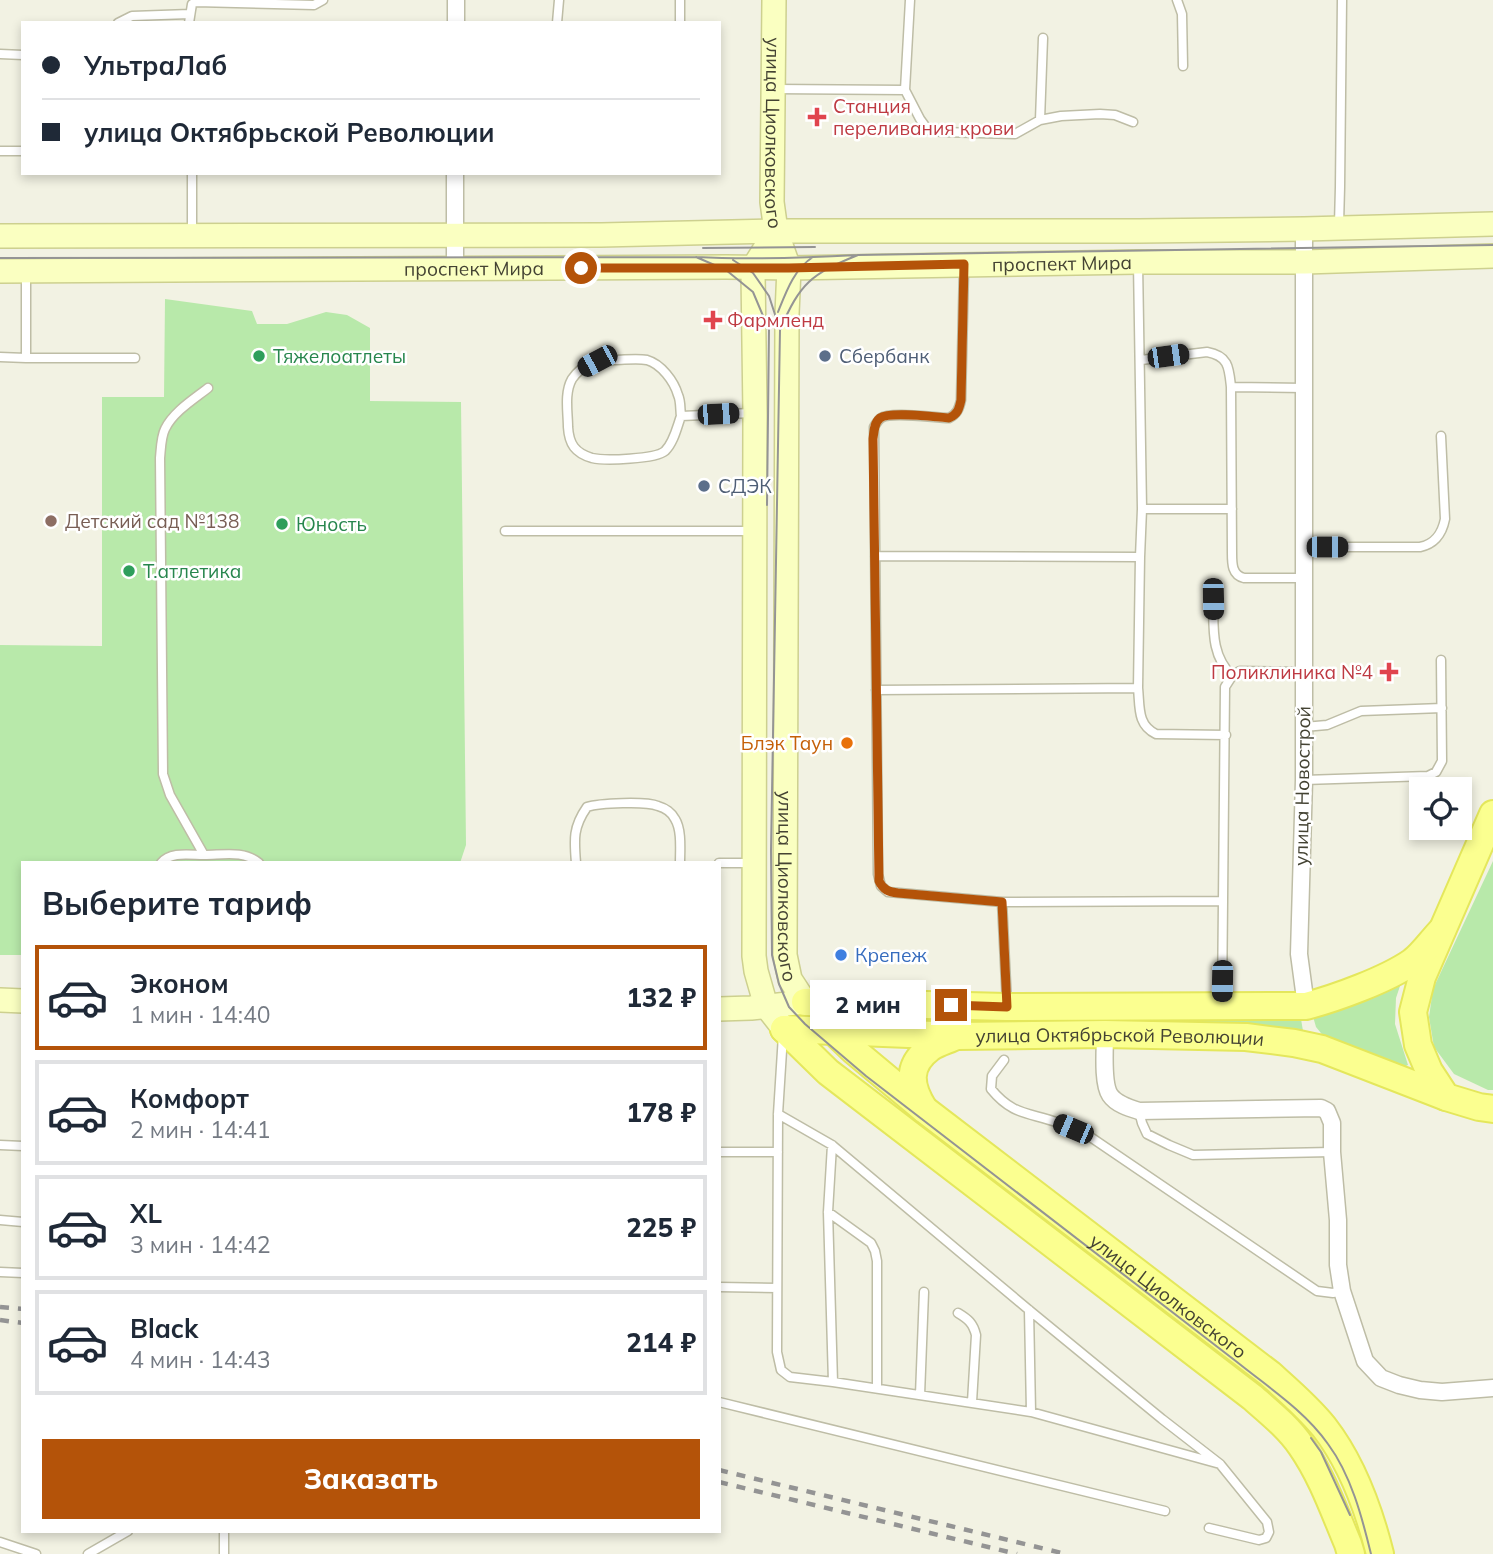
<!DOCTYPE html>
<html lang="ru">
<meta charset="utf-8">
<style>
:root{--surface:#fff;--page:#f6f6f7;--text:#1f2937;--muted:#747a83;--line:#e0e1e3;--accent:#b45309}
body{margin:0;font-family:Mulish,sans-serif;background:var(--page);color:var(--text);height:100vh;display:flex;flex-direction:column;font-size:26px;white-space:nowrap}
*{box-sizing:border-box;margin:0}
p{font-size:23px;color:var(--muted)}
.icon{flex:none;width:38px;height:38px;fill:none;stroke:currentColor;stroke-width:2;stroke-linecap:round;stroke-linejoin:round}
.map{position:relative;flex:1;overflow:hidden}
.details{position:absolute;left:21px;top:861px;width:700px;height:672px;display:flex;flex-direction:column;background:var(--surface);border-radius:0px;box-shadow:0 4px 10px #0003}
.details>*{flex:none}
.guide{position:absolute;left:21px;top:21px;width:700px;height:154px;border-radius:0px;box-shadow:0 4px 10px #0003;display:grid;align-content:center;height:154px;padding:0 21px;background:var(--surface)}
.buttons{position:absolute;left:1409px;top:777px;display:grid;gap:14px}
.buttons a{display:grid;place-items:center;width:63px;height:63px;border-radius:0px;background:var(--surface);box-shadow:0 4px 10px #0003;font-size:35px}
.end{position:absolute;width:32px;height:32px;margin:-16px;border:9px solid #b45309;background:#fff;box-shadow:0 0 0 4px #fff}
.from{border-radius:50%}
.bubble{position:absolute;height:49px;border-radius:0px;background:var(--surface);box-shadow:0 4px 10px #0003;font-size:23px;font-weight:800;line-height:49px;text-align:center}
.car{position:absolute;width:21px;height:42px;margin:-21px -10px;border-radius:9px;box-shadow:0 0 5px 2px #0007;background:linear-gradient(#222 24%,#8ab4d8 0 40%,#222 0 76%,#8ab4d8 0 86%,#222 0)}
.guide b{display:flex;align-items:center;gap:24px;height:66px;font-size:26px}
.guide b+b{border-top:2px solid var(--line)}
.guide i{width:18px;height:18px;background:var(--text)}
ul{padding:0;list-style:none}
li{display:flex;align-items:center;gap:21px;height:105px;margin:0 14px 10px;padding:0 7px;border:4px solid var(--line);border-radius:0px}
li div{flex:1}
li b{display:block;font-size:26px}
li em{font-style:normal;font-weight:800}
li.selected{border-color:var(--accent)}
li>.icon{width:63px;height:63px;stroke-width:1.5}
h2{padding:0 21px;font-size:32px;line-height:84px}
.cta{display:flex;gap:14px;margin-top:auto;padding:14px 21px}
.cta a{flex:1;height:80px;border-radius:0px;background:var(--accent);color:#fff;font-size:28px;font-weight:800;line-height:80px;text-align:center}
.map>svg:first-child{display:block}
.green{fill:#b8e9aa}
.lines{fill:none;stroke-linecap:round;stroke-linejoin:round}
.lane-casing{stroke:#bebda6;stroke-width:11}
.street-casing{stroke:#bebda6;stroke-width:19}
.secondary-casing{stroke:#cdd08f;stroke-width:26}
.primary-casing{stroke:#e4e75c;stroke-width:30}
.lane{stroke:#fff;stroke-width:8}
.street{stroke:#fff;stroke-width:16}
.secondary{stroke:#faffc1;stroke-width:23}
.primary{stroke:#fbff90;stroke-width:26}
.tram{stroke:#949494;stroke-width:2}
.rail{stroke:#949494;stroke-width:4.5;stroke-dasharray:9 9;stroke-linecap:butt}
.route{stroke:#b45309;stroke-width:9}
.health-dot{fill:#e0444e;stroke:#fff;stroke-width:2.5}
.leisure-dot{fill:#2e9e5b;stroke:#fff;stroke-width:2.5}
.service-dot{fill:#5c6f8a;stroke:#fff;stroke-width:2.5}
.education-dot{fill:#8d6e63;stroke:#fff;stroke-width:2.5}
.food-dot{fill:#e8710a;stroke:#fff;stroke-width:2.5}
.shop-dot{fill:#3f7fe0;stroke:#fff;stroke-width:2.5}
.labels{text-anchor:middle;stroke-width:5;stroke-linejoin:round;paint-order:stroke}
.health-label{font-size:19px;fill:#be3a42;stroke:#fff;text-anchor:start}
.street-label{font-size:19px;fill:#444333;stroke:#fff}
.leisure-label{font-size:19px;fill:#27864d;stroke:#fff;text-anchor:start}
.service-label{font-size:19px;fill:#4e5e75;stroke:#fff;text-anchor:start}
.education-label{font-size:19px;fill:#785e54;stroke:#fff;text-anchor:start}
.food-label{font-size:19px;fill:#c56008;stroke:#fff;text-anchor:end}
.shop-label{font-size:19px;fill:#366cbe;stroke:#fff;text-anchor:start}
</style>
<div class="map">
<svg width="1493" height="1554" viewBox="0 0 1493 1554">
<rect width="100%" height="100%" fill="#f2f2e3"/>
<path class="green" d="M165,299L252,311L257,324H287L326,312L347,315L370,328V401L461,402L466,845L460,863H23V955H0V645L102,646V397H164Z
M1493,861V1090H1488L1454,1074L1434,1047L1429,1017L1433,989Z
M1403,977L1396,998L1395,1024L1408,1065L1399,1069L1325,1038L1316,1027L1312,1013Z
M865,1011L1091,1012L1092,1021L846,1024L847,1016Z
M1117,1012L1300,1013L1303,1031L1261,1025L1125,1023L1116,1021Z"/>
<g class="lines">
<g class="lane-casing">
<path id="lane" d="M680,0V23
M910,0L905,90L920,119L928,130L942,132L1015,134L1040,120L1061,116L1100,114L1115,115L1133,122
M1177,0L1182,14L1183,66
M118,23L132,16L190,14
M189,23L192,4L196,2L314,5L323,0
M557,23L559,0
M0,54L23,55
M774,89L905,90
M1040,120L1043,38
M0,151H23
M192,173V233
M1339,224L1340,187L1342,0
M1138,263L1142,509L1140,557
M964,267L961,400C959,409 957,414 949,418C935,418 891,411 881,418C878,420 876,424 874,427L878,874L881,886L888,892L1002,902L1007,1004
M26,273V358H135
M0,357L26,358
M1141,360L1207,352C1229,356 1229,368 1231,387L1232,553C1232,564 1232,575 1244,578H1304
M1231,387L1304,388
M681,416C677,427 674,442 665,451C656,459 605,461 592,458C575,453 569,444 568,427C568,413 564,393 572,379C582,364 597,361 614,360C624,360 637,358 647,360C661,364 674,381 678,395C681,401 680,410 681,416L752,413
M1142,509H1232
M505,531H752
M1304,547H1420C1435,544 1442,534 1445,519L1441,436
M875,556L1140,557L1138,688L876,690
M1213,599C1214,627 1210,654 1232,676
M1138,688C1140,707 1137,725 1156,734L1226,735
M1304,727L1327,725L1361,711L1442,708
M1304,780L1428,776L1436,772L1442,761L1441,660
M204,855C223,855 244,850 259,863
M161,863C171,851 190,855 204,855L170,795L163,774L160,458C161,448 161,437 165,429C173,412 194,399 208,388
M576,863C574,839 573,827 587,807C599,803 646,801 658,806C665,808 672,813 675,819C682,830 680,850 680,863
M719,863H752
M1223,901L1225,687L1232,676L1240,671L1303,672
M1002,902L1223,901L1222,1002
M783,1035L778,1114L777,1352L781,1370L790,1377L833,1382L1031,1412L1220,1464
M1004,1060L992,1076L991,1089C1013,1116 1029,1112 1059,1123C1069,1126 1079,1131 1089,1136L1317,1291L1333,1293L1342,1291
M1139,1111L1142,1123L1147,1134L1169,1145L1193,1155L1332,1152
M778,1114L832,1145L1029,1310L1162,1419L1220,1464L1267,1522L1269,1532L1266,1538L1259,1540L1209,1528
M0,1145L23,1146
M832,1145L828,1212L833,1382
M719,1152H778
M828,1212L871,1243L875,1251L877,1261V1388
M0,1220L23,1222
M0,1272L23,1273
M719,1287L777,1288
M1029,1310L1031,1412
M958,1313C968,1319 973,1323 976,1335L972,1402
M920,1395L924,1292
M719,1402L1165,1511
M224,1531V1554
M0,1542L36,1554
M88,1554L128,1531"/>
</g>
<g class="street-casing">
<path id="street" d="M456,23V0
M1304,229V780L1299,954L1306,1006
M455,268V173
M1105,1034C1105,1049 1102,1083 1110,1095C1116,1104 1129,1108 1139,1111L1321,1108L1327,1111L1332,1123V1152L1338,1220V1265L1342,1291L1365,1361L1381,1378L1399,1385L1420,1390L1442,1392L1493,1388"/>
</g>
<g class="secondary-casing">
<g id="secondary">
<path id="s1" d="M774,0L772,202L776,231L789,268L787,314L785,955L790,979L805,1002"/>
<path d="M776,231L753,268V273L755,414L754,956L756,971L766,1006L784,1029"/>
<path d="M0,236L601,235L776,231H1139L1304,229L1493,224"/>
<path id="s2" d="M0,271L726,267L789,268L1138,262H1305L1493,256"/>
<path d="M0,1000L23,1001"/>
<path d="M719,1009L751,1008L805,1002"/>
</g>
</g>
<g class="primary-casing">
<g id="primary">
<path d="M1493,814L1422,977L1413,1012L1418,1045L1429,1071L1446,1097L1479,1107L1493,1109"/>
<path d="M805,1002L1007,1007L1306,1006C1336,998 1386,980 1412,962C1423,954 1432,940 1442,930"/>
<path d="M784,1029L828,1072L1252,1397C1269,1412 1288,1427 1301,1446C1322,1476 1334,1511 1348,1544L1351,1554"/>
<path id="s3" d="M784,1029L958,1036L1105,1034L1246,1037L1294,1043L1322,1049L1446,1097"/>
<path id="s4" d="M832,1030L853,1050L925,1110L1270,1374C1289,1391 1308,1407 1324,1427C1352,1463 1369,1510 1380,1554"/>
<path d="M924,1109C910,1087 906,1066 930,1048C937,1043 948,1040 956,1036"/>
</g>
</g>
<use href="#lane" class="lane"/>
<use href="#street" class="street"/>
<use href="#secondary" class="secondary"/>
<use href="#primary" class="primary"/>
<path class="tram" d="M703,248L815,247
M858,255C811,274 800,283 780,330L771,851L772,955L779,984L789,1007L805,1024L866,1076L1237,1362C1268,1387 1305,1411 1328,1444C1351,1475 1362,1517 1371,1554
M696,257L726,270L753,292L769,330L767,505
M0,258L696,257C750,260 804,258 858,255L1493,245
M733,260L753,273L769,296L780,330
M778,312C786,292 794,269 813,257
M1311,1438L1321,1452L1350,1515"/>
<path class="rail" d="M0,1307L23,1309
M0,1320L23,1323
M719,1470L1066,1554
M719,1482L1017,1554"/>
</g>
<g class="lines">
<path class="route" d="M581,268H789L964,264L961,400C959,409 958,414 949,418C935,417 890,411 880,418C874,423 874,431 873,439L879,881C883,890 889,892 898,893L1002,902L1007,1007L951,1005"/>
</g>
<g class="health-dot">
<path d="M813.5 106.5h7v7h7v7h-7v7h-7v-7h-7v-7h7z"/>
<path d="M709.5 309.5h7v7h7v7h-7v7h-7v-7h-7v-7h7z"/>
<path d="M1385.5 661.5h7v7h7v7h-7v7h-7v-7h-7v-7h7z"/>
</g>
<g class="leisure-dot">
<circle cx="259" cy="356" r="7"/>
<circle cx="282" cy="524" r="7"/>
<circle cx="129" cy="571" r="7"/>
</g>
<g class="service-dot">
<circle cx="825" cy="356" r="7"/>
<circle cx="704" cy="486" r="7"/>
</g>
<circle class="education-dot" cx="51" cy="521" r="7"/>
<circle class="food-dot" cx="847" cy="743" r="7"/>
<circle class="shop-dot" cx="841" cy="955" r="7"/>
<g class="labels">
<g class="health-label">
<text x="833" y="113">Станция<tspan x="833" dy="22">переливания крови</tspan></text>
<text x="727" y="327">Фармленд</text>
<text x="1373" y="679" text-anchor="end">Поликлиника №4</text>
</g>
<g class="street-label">
<text dy="7" stroke="none"><textPath href="#s1" startOffset="133">улица Циолковского</textPath></text>
<text dy="7" stroke="none"><textPath href="#s2" startOffset="1062">проспект Мира</textPath></text>
<text dy="7" stroke="none"><textPath href="#s2" startOffset="474">проспект Мира</textPath></text>
<text transform="translate(1302 786) rotate(-89)" y="7">улица Новострой</text>
<text dy="7" stroke="none"><textPath href="#s1" startOffset="889">улица Циолковского</textPath></text>
<text dy="7" stroke="none"><textPath href="#s3" startOffset="336">улица Октябрьской Революции</textPath></text>
<text dy="7" stroke="none"><textPath href="#s4" startOffset="429">улица Циолковского</textPath></text>
</g>
<g class="leisure-label">
<text x="273" y="363">Тяжелоатлеты</text>
<text x="296" y="531">Юность</text>
<text x="143" y="578">Т.атлетика</text>
</g>
<g class="service-label">
<text x="839" y="363">Сбербанк</text>
<text x="718" y="493">СДЭК</text>
</g>
<g class="education-label">
<text x="65" y="528">Детский сад №138</text>
</g>
<g class="food-label">
<text x="833" y="750">Блэк Таун</text>
</g>
<g class="shop-label">
<text x="855" y="962">Крепеж</text>
</g>
</g>
</svg>
<div class="buttons">
<a><svg class="icon" aria-label="locate" viewBox="0 0 24 24"><circle cx="12" cy="12" r="6"/><path d="M12 2v4M12 18v4M2 12h4M18 12h4"/></svg></a>
</div>
<i class="end from" style="left:581px;top:268px"></i>
<i class="end" style="left:951px;top:1005px"></i>
<div class="bubble" style="left:810px;top:980px;width:116px">2 мин</div>
<i class="car" style="left:1168px;top:356px;rotate:82deg"></i>
<i class="car" style="left:597px;top:361px;rotate:242deg"></i>
<i class="car" style="left:718px;top:414px;rotate:87deg"></i>
<i class="car" style="left:1327px;top:547px;rotate:90deg"></i>
<i class="car" style="left:1213px;top:599px;rotate:179deg"></i>
<i class="car" style="left:1222px;top:981px;rotate:181deg"></i>
<i class="car" style="left:1073px;top:1129px;rotate:293deg"></i>
<div class="guide">
<b><i class="from"></i>УльтраЛаб</b>
<b><i></i>улица Октябрьской Революции</b>
</div>
<section class="details">
<h2>Выберите тариф</h2>
<ul>
<li class="selected"><svg class="icon" aria-label="car" viewBox="0 0 24 24"><path d="M5 17H2v-5l4-1 3-4h7l3 4 3 1v5h-3M9 17h6M6 11h13"/><circle cx="7" cy="17" r="2"/><circle cx="17" cy="17" r="2"/></svg><div><b>Эконом</b><p>1 мин · 14:40</p></div><em>132 ₽</em></li>
<li><svg class="icon" aria-label="car" viewBox="0 0 24 24"><path d="M5 17H2v-5l4-1 3-4h7l3 4 3 1v5h-3M9 17h6M6 11h13"/><circle cx="7" cy="17" r="2"/><circle cx="17" cy="17" r="2"/></svg><div><b>Комфорт</b><p>2 мин · 14:41</p></div><em>178 ₽</em></li>
<li><svg class="icon" aria-label="car" viewBox="0 0 24 24"><path d="M5 17H2v-5l4-1 3-4h7l3 4 3 1v5h-3M9 17h6M6 11h13"/><circle cx="7" cy="17" r="2"/><circle cx="17" cy="17" r="2"/></svg><div><b>XL</b><p>3 мин · 14:42</p></div><em>225 ₽</em></li>
<li><svg class="icon" aria-label="car" viewBox="0 0 24 24"><path d="M5 17H2v-5l4-1 3-4h7l3 4 3 1v5h-3M9 17h6M6 11h13"/><circle cx="7" cy="17" r="2"/><circle cx="17" cy="17" r="2"/></svg><div><b>Black</b><p>4 мин · 14:43</p></div><em>214 ₽</em></li>
</ul>
<div class="cta"><a>Заказать</a></div>
</section>
</div>
